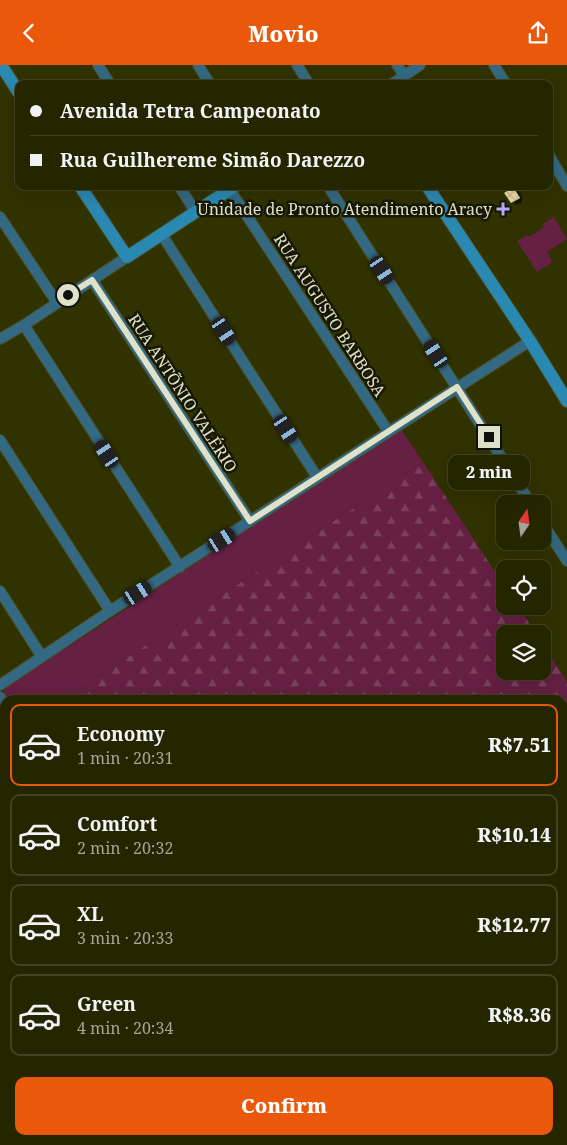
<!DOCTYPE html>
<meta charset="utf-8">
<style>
:root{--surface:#242600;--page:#2c2e0a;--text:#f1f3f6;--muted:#a3a599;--line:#414322;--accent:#ea580c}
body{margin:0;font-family:"Noto Serif",serif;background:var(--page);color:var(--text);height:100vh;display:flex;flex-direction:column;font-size:19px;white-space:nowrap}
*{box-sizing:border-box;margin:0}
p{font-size:16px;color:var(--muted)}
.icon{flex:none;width:28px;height:28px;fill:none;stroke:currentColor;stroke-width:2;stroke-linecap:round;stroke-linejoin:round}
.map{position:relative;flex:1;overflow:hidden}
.details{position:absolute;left:0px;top:630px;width:568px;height:450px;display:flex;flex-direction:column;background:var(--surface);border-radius:15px 15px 0 0;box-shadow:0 5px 20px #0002,0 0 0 1px var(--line)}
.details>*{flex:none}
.top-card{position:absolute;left:15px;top:15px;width:538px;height:110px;border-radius:10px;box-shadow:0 5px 20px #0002,0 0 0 1px var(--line);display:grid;align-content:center;height:110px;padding:0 15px;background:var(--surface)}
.needle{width:32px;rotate:13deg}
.tools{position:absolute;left:496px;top:430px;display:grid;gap:10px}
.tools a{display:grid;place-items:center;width:55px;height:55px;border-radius:10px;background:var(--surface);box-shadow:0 5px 20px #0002,0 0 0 1px var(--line);font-size:25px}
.end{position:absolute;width:22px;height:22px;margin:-11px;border:6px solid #dfe2c8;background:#111;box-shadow:0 0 0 2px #111}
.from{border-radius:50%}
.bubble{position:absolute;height:35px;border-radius:10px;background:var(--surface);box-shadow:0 5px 20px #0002,0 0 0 1px var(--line);font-size:16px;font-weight:800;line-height:35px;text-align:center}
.car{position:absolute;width:15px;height:30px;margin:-15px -8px;border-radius:6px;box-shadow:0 0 4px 1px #0007;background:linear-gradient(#222 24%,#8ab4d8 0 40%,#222 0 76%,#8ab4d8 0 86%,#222 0)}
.top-card b{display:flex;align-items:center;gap:18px;height:48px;font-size:19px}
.top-card b+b{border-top:1px solid var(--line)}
.top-card i{width:12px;height:12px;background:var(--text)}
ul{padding:9px 0 0;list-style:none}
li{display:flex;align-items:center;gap:15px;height:82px;margin:0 10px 8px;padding:0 5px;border:2px solid var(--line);border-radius:10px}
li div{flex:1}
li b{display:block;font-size:19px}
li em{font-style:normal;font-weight:800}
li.current{border-color:var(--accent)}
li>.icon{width:45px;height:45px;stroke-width:1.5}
.cta{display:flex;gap:10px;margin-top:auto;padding:10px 15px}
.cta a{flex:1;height:58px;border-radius:10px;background:var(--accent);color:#fff;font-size:20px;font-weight:800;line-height:58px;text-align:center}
header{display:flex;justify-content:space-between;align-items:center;height:65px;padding:0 15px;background:var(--accent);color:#fff;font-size:22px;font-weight:800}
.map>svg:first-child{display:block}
.forest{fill:url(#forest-firs)}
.green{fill:#652044}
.building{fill:url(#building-cross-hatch);filter:url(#shadow)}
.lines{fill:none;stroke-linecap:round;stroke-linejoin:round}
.street-casing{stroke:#4c4e20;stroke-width:12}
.secondary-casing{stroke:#4c4e20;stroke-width:14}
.street{stroke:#346983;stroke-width:10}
.secondary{stroke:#2a89b3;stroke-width:12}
.route{stroke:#dfe2c8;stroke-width:6}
.poi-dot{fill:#b8abf7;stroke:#171805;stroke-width:2}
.labels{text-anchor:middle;stroke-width:5;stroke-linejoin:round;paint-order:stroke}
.poi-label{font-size:16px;fill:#dfe2c8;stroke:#171805;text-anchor:end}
.street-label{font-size:16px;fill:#dfe2c8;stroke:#171805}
</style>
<header><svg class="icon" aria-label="back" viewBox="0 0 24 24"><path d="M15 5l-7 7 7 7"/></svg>Movio<svg class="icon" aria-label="share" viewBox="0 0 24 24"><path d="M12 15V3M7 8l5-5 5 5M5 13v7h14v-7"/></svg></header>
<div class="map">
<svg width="567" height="1080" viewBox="0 0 567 1080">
<defs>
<pattern id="forest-firs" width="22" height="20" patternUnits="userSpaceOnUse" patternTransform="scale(1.25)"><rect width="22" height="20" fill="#652044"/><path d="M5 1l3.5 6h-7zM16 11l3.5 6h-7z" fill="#7b405e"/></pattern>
<pattern id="building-cross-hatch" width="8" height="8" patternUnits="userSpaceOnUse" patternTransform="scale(1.25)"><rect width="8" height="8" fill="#ecdba7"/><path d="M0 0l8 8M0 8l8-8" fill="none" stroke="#cabd92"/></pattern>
<filter id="shadow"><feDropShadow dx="5" dy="2.5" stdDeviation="1" flood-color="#0009"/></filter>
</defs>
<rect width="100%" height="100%" fill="#303200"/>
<path class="forest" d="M423,397L505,522V541H518L536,569H505V606H542L543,579L567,617V792L563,796L562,635H63Z
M5,937V1075H229L231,1080H0V940Z"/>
<path class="green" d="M554,152L567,174L547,187L553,197L537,207L517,176L527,170L529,172L544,162L542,159Z
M401,364L423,397L63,635L1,634L4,626L8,621Z"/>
<path class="building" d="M513,122L520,133L511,138L504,128Z"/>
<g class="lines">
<g class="street-casing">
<path id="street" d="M98,0L110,19
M198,0L210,19
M297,0L309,19
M397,0L404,10
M494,0L506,19
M392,19L420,0
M549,90L567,121
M179,121L195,146
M328,121L531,439
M230,125L388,366
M0,152L57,238
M162,170L317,412
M92,215L250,456
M24,260L180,502
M0,274L24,260L127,192
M0,375L110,546
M542,457L567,496
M0,526L42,592
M0,620L110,546L530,276
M0,632L5,641
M0,798L5,795
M562,810H567
M0,827L5,835
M0,890L5,887
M562,940L567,947
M562,960L567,958
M562,1053L567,1062
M246,1075L248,1080
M478,1075L481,1080
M320,1080L330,1075"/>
</g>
<g class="secondary-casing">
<path id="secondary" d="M1,0L19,28
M80,121L127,192L235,121
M427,121L530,276L567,336"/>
</g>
<use href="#street" class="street"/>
<use href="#secondary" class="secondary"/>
</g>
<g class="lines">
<path class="route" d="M68,230L92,215L250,456L457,322L489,372"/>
</g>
<path class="poi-dot" d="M500.5 136.5h5v5h5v5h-5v5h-5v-5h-5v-5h5z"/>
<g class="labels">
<g class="poi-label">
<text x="492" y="150">Unidade de Pronto Atendimento Aracy</text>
</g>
<g class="street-label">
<text transform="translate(330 250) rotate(57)" y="6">RUA AUGUSTO BARBOSA</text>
<text transform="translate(183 328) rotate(57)" y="6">RUA ANTÕNIO VALÉRIO</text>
</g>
</g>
</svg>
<div class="tools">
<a><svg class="needle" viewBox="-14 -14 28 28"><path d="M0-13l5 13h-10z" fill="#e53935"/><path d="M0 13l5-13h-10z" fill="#a3a599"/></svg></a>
<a><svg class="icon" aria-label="locate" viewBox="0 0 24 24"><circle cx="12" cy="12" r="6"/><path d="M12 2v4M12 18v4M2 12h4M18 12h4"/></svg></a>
<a><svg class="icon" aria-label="layers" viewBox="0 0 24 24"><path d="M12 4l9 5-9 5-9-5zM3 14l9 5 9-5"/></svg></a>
</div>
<i class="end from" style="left:68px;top:230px"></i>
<i class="end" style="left:489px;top:372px"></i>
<div class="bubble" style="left:448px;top:390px;width:82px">2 min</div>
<i class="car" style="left:382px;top:205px;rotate:147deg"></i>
<i class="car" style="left:224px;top:266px;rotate:147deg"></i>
<i class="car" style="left:436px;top:289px;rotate:327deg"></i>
<i class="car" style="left:286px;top:364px;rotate:147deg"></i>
<i class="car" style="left:107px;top:389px;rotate:327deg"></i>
<i class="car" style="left:222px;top:475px;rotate:57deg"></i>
<i class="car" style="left:138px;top:528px;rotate:58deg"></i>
<div class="top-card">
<b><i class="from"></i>Avenida Tetra Campeonato</b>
<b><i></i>Rua Guilhereme Simão Darezzo</b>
</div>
<section class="details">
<ul>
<li class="current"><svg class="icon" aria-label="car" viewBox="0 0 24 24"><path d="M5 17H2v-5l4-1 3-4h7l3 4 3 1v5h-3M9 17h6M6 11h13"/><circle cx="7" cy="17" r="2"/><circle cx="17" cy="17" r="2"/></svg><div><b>Economy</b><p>1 min · 20:31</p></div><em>R$7.51</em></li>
<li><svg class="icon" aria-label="car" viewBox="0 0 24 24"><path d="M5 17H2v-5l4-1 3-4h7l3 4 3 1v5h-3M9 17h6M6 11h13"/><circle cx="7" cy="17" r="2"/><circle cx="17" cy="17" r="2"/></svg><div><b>Comfort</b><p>2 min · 20:32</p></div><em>R$10.14</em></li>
<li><svg class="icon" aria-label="car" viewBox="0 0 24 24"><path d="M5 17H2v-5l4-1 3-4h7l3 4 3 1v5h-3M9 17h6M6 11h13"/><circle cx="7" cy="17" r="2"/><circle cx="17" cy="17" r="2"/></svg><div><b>XL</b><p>3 min · 20:33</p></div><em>R$12.77</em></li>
<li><svg class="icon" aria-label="car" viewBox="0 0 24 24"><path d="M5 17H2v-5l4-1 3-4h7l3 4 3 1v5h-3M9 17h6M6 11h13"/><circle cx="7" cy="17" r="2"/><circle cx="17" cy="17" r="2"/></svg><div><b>Green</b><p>4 min · 20:34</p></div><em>R$8.36</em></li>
</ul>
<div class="cta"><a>Confirm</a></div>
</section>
</div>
